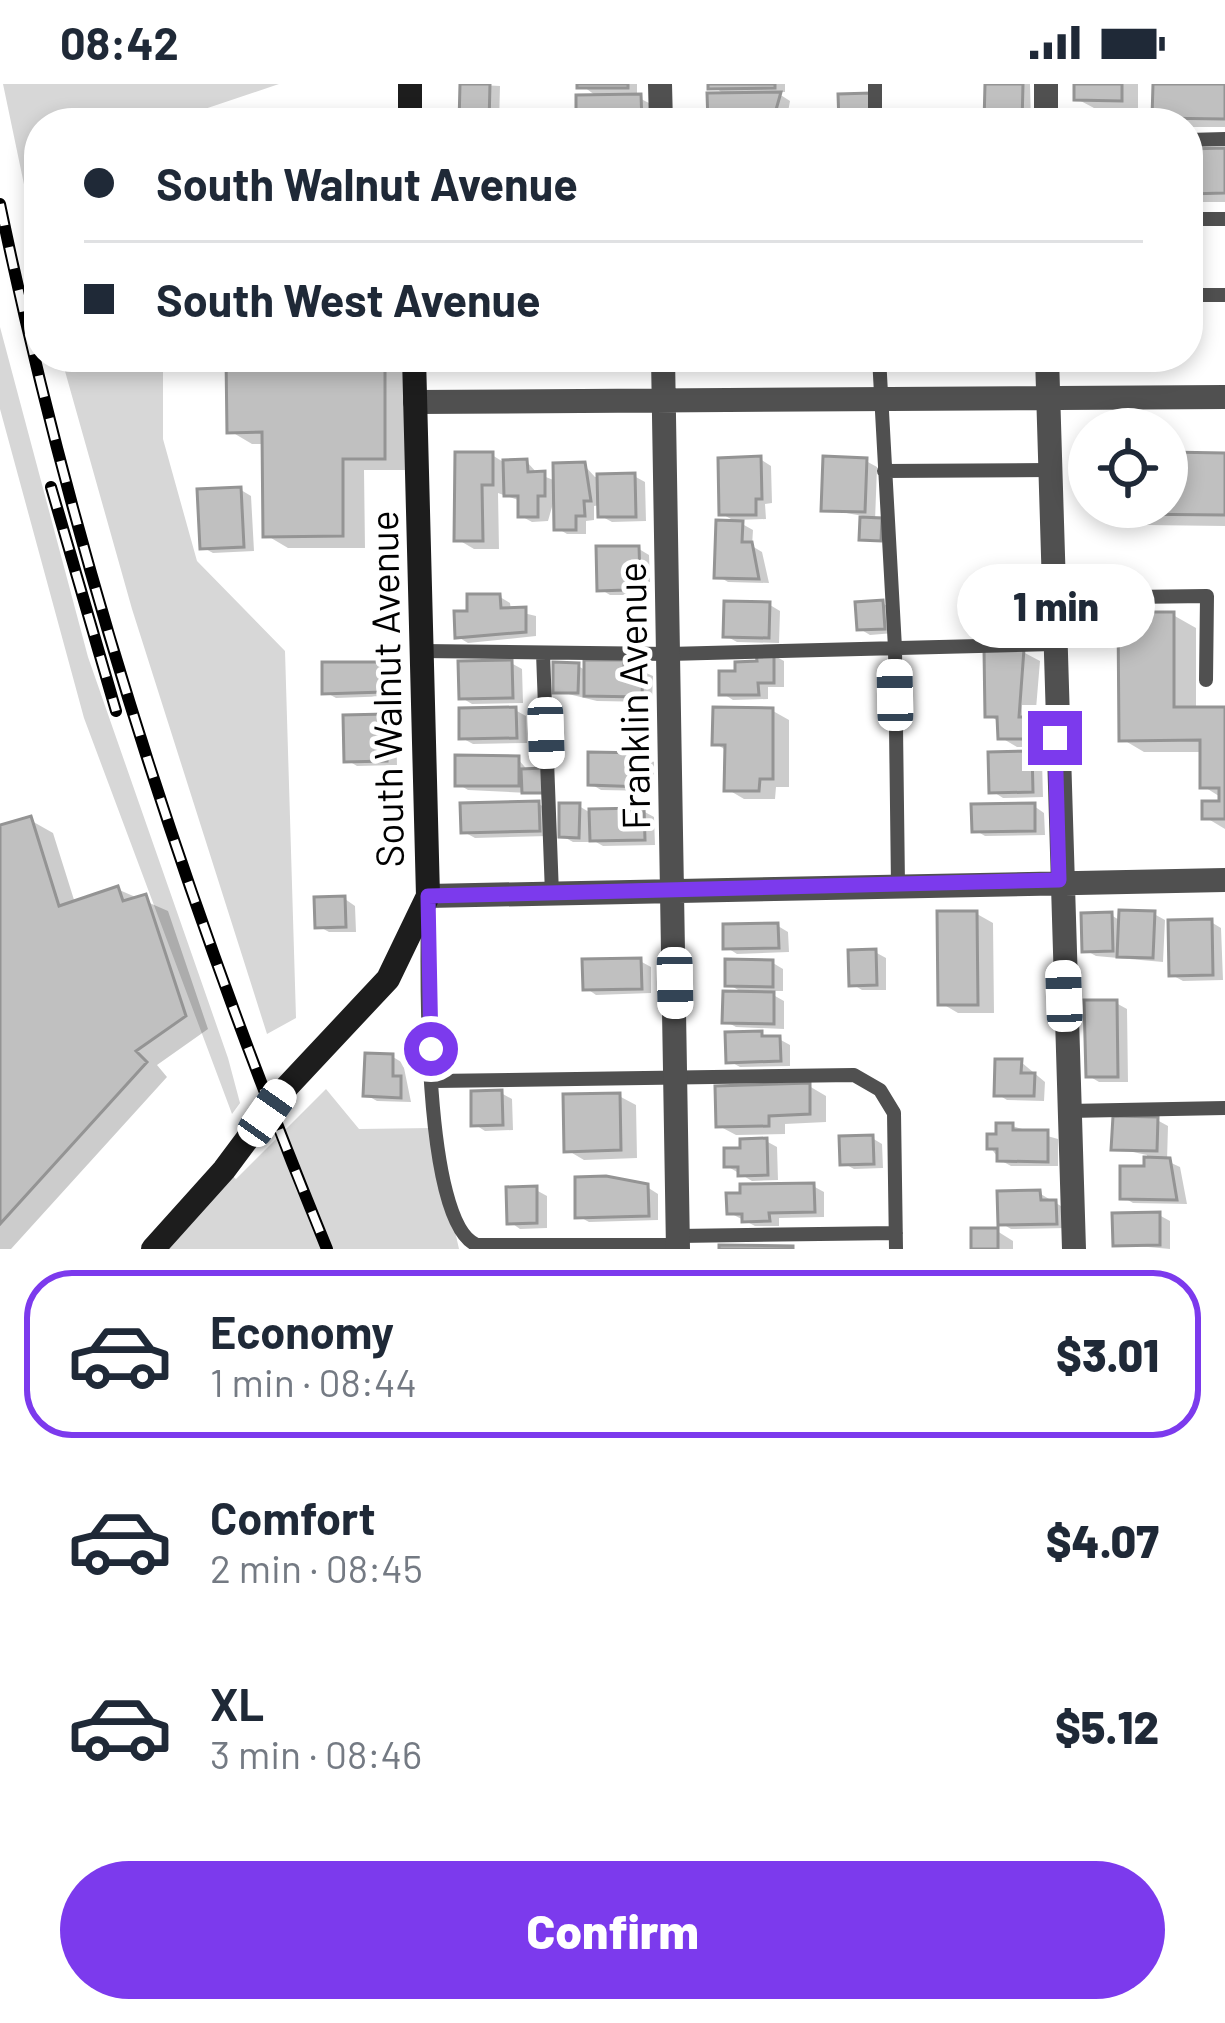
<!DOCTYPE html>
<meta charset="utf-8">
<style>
:root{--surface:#fff;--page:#f2f2f3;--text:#1f2937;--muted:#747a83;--line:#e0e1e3;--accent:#7c3aed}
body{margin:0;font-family:Barlow,sans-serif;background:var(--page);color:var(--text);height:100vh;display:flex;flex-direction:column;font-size:45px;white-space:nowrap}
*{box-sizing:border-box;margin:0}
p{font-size:39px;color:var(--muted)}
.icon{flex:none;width:66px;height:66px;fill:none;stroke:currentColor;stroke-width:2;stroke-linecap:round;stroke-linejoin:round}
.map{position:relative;height:1165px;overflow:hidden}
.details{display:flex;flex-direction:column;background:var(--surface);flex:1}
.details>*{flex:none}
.banner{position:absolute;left:24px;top:24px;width:1179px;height:264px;border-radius:48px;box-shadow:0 6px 18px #0003;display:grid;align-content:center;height:264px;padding:0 60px;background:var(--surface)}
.controls{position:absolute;left:1068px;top:324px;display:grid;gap:24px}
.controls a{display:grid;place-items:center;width:120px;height:120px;border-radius:50%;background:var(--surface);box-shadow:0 6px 18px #0003;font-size:60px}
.end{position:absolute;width:54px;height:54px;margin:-27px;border:15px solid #7c3aed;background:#fff;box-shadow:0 0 0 6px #fff}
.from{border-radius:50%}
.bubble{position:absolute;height:84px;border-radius:42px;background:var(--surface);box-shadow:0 6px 18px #0003;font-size:39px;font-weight:800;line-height:84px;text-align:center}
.car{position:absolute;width:36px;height:72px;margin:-36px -18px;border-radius:15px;box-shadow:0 0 9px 3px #0007;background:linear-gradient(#fff 24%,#345 0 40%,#fff 0 76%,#345 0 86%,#fff 0)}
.banner b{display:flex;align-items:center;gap:42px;height:114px;font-size:45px}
.banner b+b{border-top:3px solid var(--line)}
.banner i{width:30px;height:30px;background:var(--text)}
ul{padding:21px 0 0;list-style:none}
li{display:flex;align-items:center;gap:36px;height:168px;margin:0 24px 18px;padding:0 36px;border:6px solid transparent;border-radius:48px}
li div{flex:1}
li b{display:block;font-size:45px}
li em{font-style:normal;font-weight:800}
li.active{border-color:var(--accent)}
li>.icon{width:108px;height:108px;stroke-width:1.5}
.primary-button{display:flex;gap:24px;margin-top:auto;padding:24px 60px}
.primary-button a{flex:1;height:138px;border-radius:72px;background:var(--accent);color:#fff;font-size:48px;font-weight:800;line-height:138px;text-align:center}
.status{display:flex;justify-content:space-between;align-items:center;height:84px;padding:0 60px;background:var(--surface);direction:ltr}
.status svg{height:33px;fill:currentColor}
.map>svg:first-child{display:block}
.green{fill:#d7d7d7}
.shadow{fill:#0003}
.building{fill:#c0c0c0;stroke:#949494;stroke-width:3}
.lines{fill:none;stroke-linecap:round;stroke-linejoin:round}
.lane{stroke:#505050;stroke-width:14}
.street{stroke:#505050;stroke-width:24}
.secondary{stroke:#1d1d1d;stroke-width:24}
.rail-casing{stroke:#000;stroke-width:12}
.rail{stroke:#fff;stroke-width:8;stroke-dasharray:22;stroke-linecap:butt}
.route{stroke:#7c3aed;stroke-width:15}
.labels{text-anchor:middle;stroke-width:10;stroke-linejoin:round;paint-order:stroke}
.street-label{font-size:39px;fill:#000;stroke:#fff}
</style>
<div class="status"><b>08:42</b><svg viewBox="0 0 49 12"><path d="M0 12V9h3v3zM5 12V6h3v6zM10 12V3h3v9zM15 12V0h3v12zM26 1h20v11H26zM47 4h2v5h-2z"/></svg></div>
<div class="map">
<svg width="1225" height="1165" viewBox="0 0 1225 1165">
<rect width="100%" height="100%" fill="#fff"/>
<path class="green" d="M3,0H279L163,39H39V172Z
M0,243L88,573L228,974L240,1019L232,1030L84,634L0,325Z
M61,273H163V355L197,477L285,567L296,934L267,950L132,525Z
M326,1005L359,1045L432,1044L459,1165H153L224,1086L236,1095Z"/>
<path class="shadow" d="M463,0L500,2L499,39H462Z
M580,0H637V13L657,23V39H579L599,14Z
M711,0H785V8H776L790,17L786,39H711L725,11Z
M985,0H1030L1031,39H986Z
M1077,0H1138V25L1094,24L1077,15Z
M1156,0H1225V43H1188L1155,33Z
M1225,67V118H1188V68Z
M194,273H406L407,386H364L365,464H288L266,451L265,360H252L230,347L229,282H209Z
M492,371L505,379L527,378L538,390L556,397L584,381L595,393L634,392L645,398L646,437L612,438L601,432V421L594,422V436L586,437V450H567L557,444L556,409L548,437L532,438L521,432V417L498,409L499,465H474L457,455Z
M1167,371L1225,372V442L1147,441L1124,428V423H1167Z
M760,375L771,382L772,419L765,420L766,435L735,436L753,446L752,462L762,468L769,499L728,498L718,492L740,440L722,430Z
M866,377L877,383L875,437H881L884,457L863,454V432L824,425Z
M241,406L251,412L254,467L213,469L202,463Z
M639,465L649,471L650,498H635L636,511H610L600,505Z
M1030,508L1041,514L1042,554L996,555L985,549Z
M500,513L510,519L511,526L536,532V552L468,559L458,553L470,530Z
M882,519L893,525L894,549L870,551L860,545Z
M770,521L780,527L779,559L737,558L726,552Z
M1173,531L1196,544V626H1225V745L1205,733L1222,720V714L1203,702V668H1144L1122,655Z
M1023,568L1040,577L1035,637L1049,645V663H1017L1000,653V638L988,631Z
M773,571L784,577V603H768V615L733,616L722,609L738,590Z
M511,579L522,585L523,619L472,620L462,614Z
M623,579L653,592L652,618L597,617L556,607L578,582L587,587Z
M383,581L393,587V612L336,614L325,608Z
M515,626L526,632L527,659L473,660L462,654Z
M773,627L789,636V703H776L775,715H744L727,705V667L715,659Z
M386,633L396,639L397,681L357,682L347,676Z
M1031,670L1042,676L1043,713L1003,714L992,707Z
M644,672L654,678V707L601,706L591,700Z
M518,675L548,710L468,706L458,700Z
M539,720L549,726L550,752L475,754L464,748Z
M579,722L589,728L643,727L654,733L655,761L603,762L589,754V758H573L562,752Z
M1034,722L1044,729L1045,751L985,752L975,746Z
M30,736L53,749L75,819L117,805L168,827L208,945L157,981L167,993L11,1165H0V744Z
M345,815L355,822L356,848H329L318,842Z
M977,830L993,839L994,929H958L941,919Z
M1154,830L1165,836L1163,878L1096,872L1085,866L1111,831L1121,837Z
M1211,838L1221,844L1223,896L1183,897L1172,891Z
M778,842L788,848L789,868L737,870L726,863Z
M875,868L886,874V906H862L852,900Z
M640,877L651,883V909L596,911L586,904Z
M773,879L783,885V907H766L784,917V945L736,943L725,937L745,910L728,900Z
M1116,919L1127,925L1128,998H1099L1089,992Z
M779,955L790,961V982L740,983L729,977Z
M393,973L403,979L411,1018L377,1017L366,1011Z
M1021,978L1045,998L1044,1017L1007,1016L997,1010Z
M809,1002L826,1012V1038L785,1040V1050L736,1051L719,1042Z
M501,1009L512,1015L513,1046L485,1047L474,1040Z
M619,1012L636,1021L637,1074L584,1076L567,1066Z
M1157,1036L1168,1042L1167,1077L1180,1083L1187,1120L1133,1119L1123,1113L1147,1085V1071L1114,1064Z
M1012,1042L1058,1055V1082H1011L1000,1076L990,1063Z
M872,1054L882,1060L883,1084L854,1085L843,1079Z
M766,1057L777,1063L778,1096L752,1097L727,1082L743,1066Z
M813,1102L824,1108V1133L779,1134V1142H755L730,1129Z
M647,1103L658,1110V1136L589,1138L578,1132Z
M536,1106L547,1112V1144L520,1145L510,1138Z
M1039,1109L1066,1125L1067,1144L1011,1145L1001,1139Z
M1159,1131L1170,1137V1165L1116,1160Z
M974,1147H997L1013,1157V1165H974Z"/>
<path class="building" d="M460,0H490L489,39H459Z
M577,0H628V4H577Z
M708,0H775V4L708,5Z
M985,0H1023L1022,39H984Z
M1074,0H1122V17L1074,16Z
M1153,0H1225V35L1152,34Z
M781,8L774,33H782V39H708L707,9Z
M871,9V39H839L838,10Z
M641,10L642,39H576V11Z
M1225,64V109L1188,110V65Z
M226,273H385V375H343V452L263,453L262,348L227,349Z
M455,368H493V401H482L483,457H454Z
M1167,368L1225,369V431L1121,430V423H1167Z
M761,372L762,415H756V431H719L718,374Z
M823,372L867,374L865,428L821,427Z
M527,375L528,388L545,387V412H538V433H518V412H504L503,376Z
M585,378L591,417H584L585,432H576V446H554L553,379Z
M635,389L636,433H598L597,390Z
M241,403L244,463L200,465L197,405Z
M860,433L882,434L881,457L859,456Z
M716,436L743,437L742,458H752L759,495L714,494Z
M596,462H639L640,494H626V506L597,507Z
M1031,505L1032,550L982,551L981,506Z
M467,510H500L501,524L526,523V548L455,554L454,527H467Z
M883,516L885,545L857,546L855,518Z
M724,517L770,518L769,554L723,553Z
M1118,528H1174V623H1225V735H1202V717H1219V704H1200V656L1119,657Z
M984,565H1024L1019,633H1033V655H998L997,633H985Z
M756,568H774V599H758L759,611H719V587H735V578L757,577Z
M512,576L513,614L459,615L458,577Z
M584,576H624V583H643L642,613L584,612Z
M322,578H383V608L322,610Z
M553,578L579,579L578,609H553Z
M516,623L517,654L459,655V624Z
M713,623L773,624V695H760L759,707H724L725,661H712Z
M386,630L387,677L344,678L343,631Z
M1032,667L1033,708L989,709L988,668Z
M588,668L644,669V703L588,701Z
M455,671L519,672V702H455Z
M544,684L545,709H522L521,685Z
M539,717L540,747L461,749L460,719Z
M559,719H580L579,754L559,753Z
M1035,719V747L972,748L971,720Z
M644,724L645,756L590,757L589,725Z
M31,732L59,822L118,802L123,817L146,810L186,932L136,967L147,978L0,1140V741Z
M345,812L346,843L315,844L314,813Z
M1119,826L1155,827L1153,874L1117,873Z
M937,827H977L978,921H938Z
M1112,828L1113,867L1082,868L1081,829Z
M1212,835L1213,891L1169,892L1168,836Z
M778,839L779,864L723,865V840Z
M876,865L877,901L849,902L848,866Z
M641,874L642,905L583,906L582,875Z
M725,875L773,876V903L725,902Z
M723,907L774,908V940L722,939Z
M1084,916H1117L1118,993H1086Z
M762,947V952H780L781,977L726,979L725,948Z
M365,969L393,970V992H401V1014L363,1012Z
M995,975H1022L1021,989H1035L1034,1012H994Z
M810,999V1030L769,1032V1042L716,1043L715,1002Z
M502,1006L503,1041L471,1042V1007Z
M620,1009L621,1066L564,1068L563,1010Z
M1113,1032L1158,1033L1157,1067L1111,1066Z
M996,1039H1013V1046H1048V1078L997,1077V1065H987V1050H996Z
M873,1051L874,1080L840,1081L839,1052Z
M767,1054L768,1091L738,1092V1083H724V1064H740V1055Z
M1144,1073L1170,1074L1177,1116L1120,1115V1082H1144Z
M606,1092L648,1100L649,1132L575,1134V1093Z
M814,1099L815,1128L769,1129L770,1137L742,1138V1130H727L726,1109H740V1100Z
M537,1102V1139L507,1140L506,1103Z
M1040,1106L1041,1116H1056L1057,1140L998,1141L997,1107Z
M1160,1128V1161L1113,1162L1112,1129Z
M971,1144H998V1165H971Z
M719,1161L793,1162V1165H719Z"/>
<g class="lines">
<path class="lane" d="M875,0V39
M1188,56L1225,55
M1188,135H1225
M1188,211H1225
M879,273L895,564L898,801
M884,387L1049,386
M1052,514L1207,512L1206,596
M422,567L669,570L1053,560
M543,569L552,810
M428,823C427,880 422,1141 477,1161H678
M434,997L854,991L880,1006L894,1029L896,1165
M1068,1027L1225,1024
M678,1152L896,1149"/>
<path class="street" d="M660,0L661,39
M1046,0V39
M663,273L678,1165
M1047,273L1074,1165
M415,318L1225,313
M428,812L1225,796"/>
<path class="secondary" d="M410,0V39
M153,1165L224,1086L283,1007L388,895L428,812L414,273"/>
<g class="rail-casing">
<path id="rail" d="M0,120C74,476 189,829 327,1165
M51,403L116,627"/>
</g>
<use href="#rail" class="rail"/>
</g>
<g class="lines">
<path class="route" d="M431,965L428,812L1059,796L1055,654"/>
</g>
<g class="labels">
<g class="street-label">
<text transform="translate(387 605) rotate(-91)" y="14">South Walnut Avenue</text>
<text transform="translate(634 612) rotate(-91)" y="14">Franklin Avenue</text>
</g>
</g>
</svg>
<div class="controls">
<a><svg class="icon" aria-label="locate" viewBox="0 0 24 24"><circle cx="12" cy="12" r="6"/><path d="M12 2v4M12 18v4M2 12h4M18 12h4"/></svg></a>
</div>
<i class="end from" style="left:431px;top:965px"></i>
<i class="end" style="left:1055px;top:654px"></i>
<div class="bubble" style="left:957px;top:480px;width:198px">1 min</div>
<i class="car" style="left:895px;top:611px;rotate:359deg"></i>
<i class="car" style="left:546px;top:649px;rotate:178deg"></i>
<i class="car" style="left:675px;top:899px;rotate:179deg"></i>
<i class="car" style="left:1064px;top:912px;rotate:358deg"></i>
<i class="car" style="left:267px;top:1029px;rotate:35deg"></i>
<div class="banner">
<b><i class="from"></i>South Walnut Avenue</b>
<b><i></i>South West Avenue</b>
</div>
</div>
<section class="details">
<ul>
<li class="active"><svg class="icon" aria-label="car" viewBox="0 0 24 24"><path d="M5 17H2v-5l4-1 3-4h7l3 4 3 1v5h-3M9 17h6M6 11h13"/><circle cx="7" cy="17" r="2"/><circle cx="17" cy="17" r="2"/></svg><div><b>Economy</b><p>1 min · 08:44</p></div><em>$3.01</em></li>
<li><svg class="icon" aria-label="car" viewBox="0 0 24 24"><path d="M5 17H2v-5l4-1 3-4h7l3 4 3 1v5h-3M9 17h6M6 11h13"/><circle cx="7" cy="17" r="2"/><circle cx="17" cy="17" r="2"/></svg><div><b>Comfort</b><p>2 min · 08:45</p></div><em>$4.07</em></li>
<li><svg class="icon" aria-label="car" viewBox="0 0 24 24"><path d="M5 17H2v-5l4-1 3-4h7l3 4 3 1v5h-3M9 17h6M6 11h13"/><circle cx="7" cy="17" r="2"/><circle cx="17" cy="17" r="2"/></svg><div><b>XL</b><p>3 min · 08:46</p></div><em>$5.12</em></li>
</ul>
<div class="primary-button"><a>Confirm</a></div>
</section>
